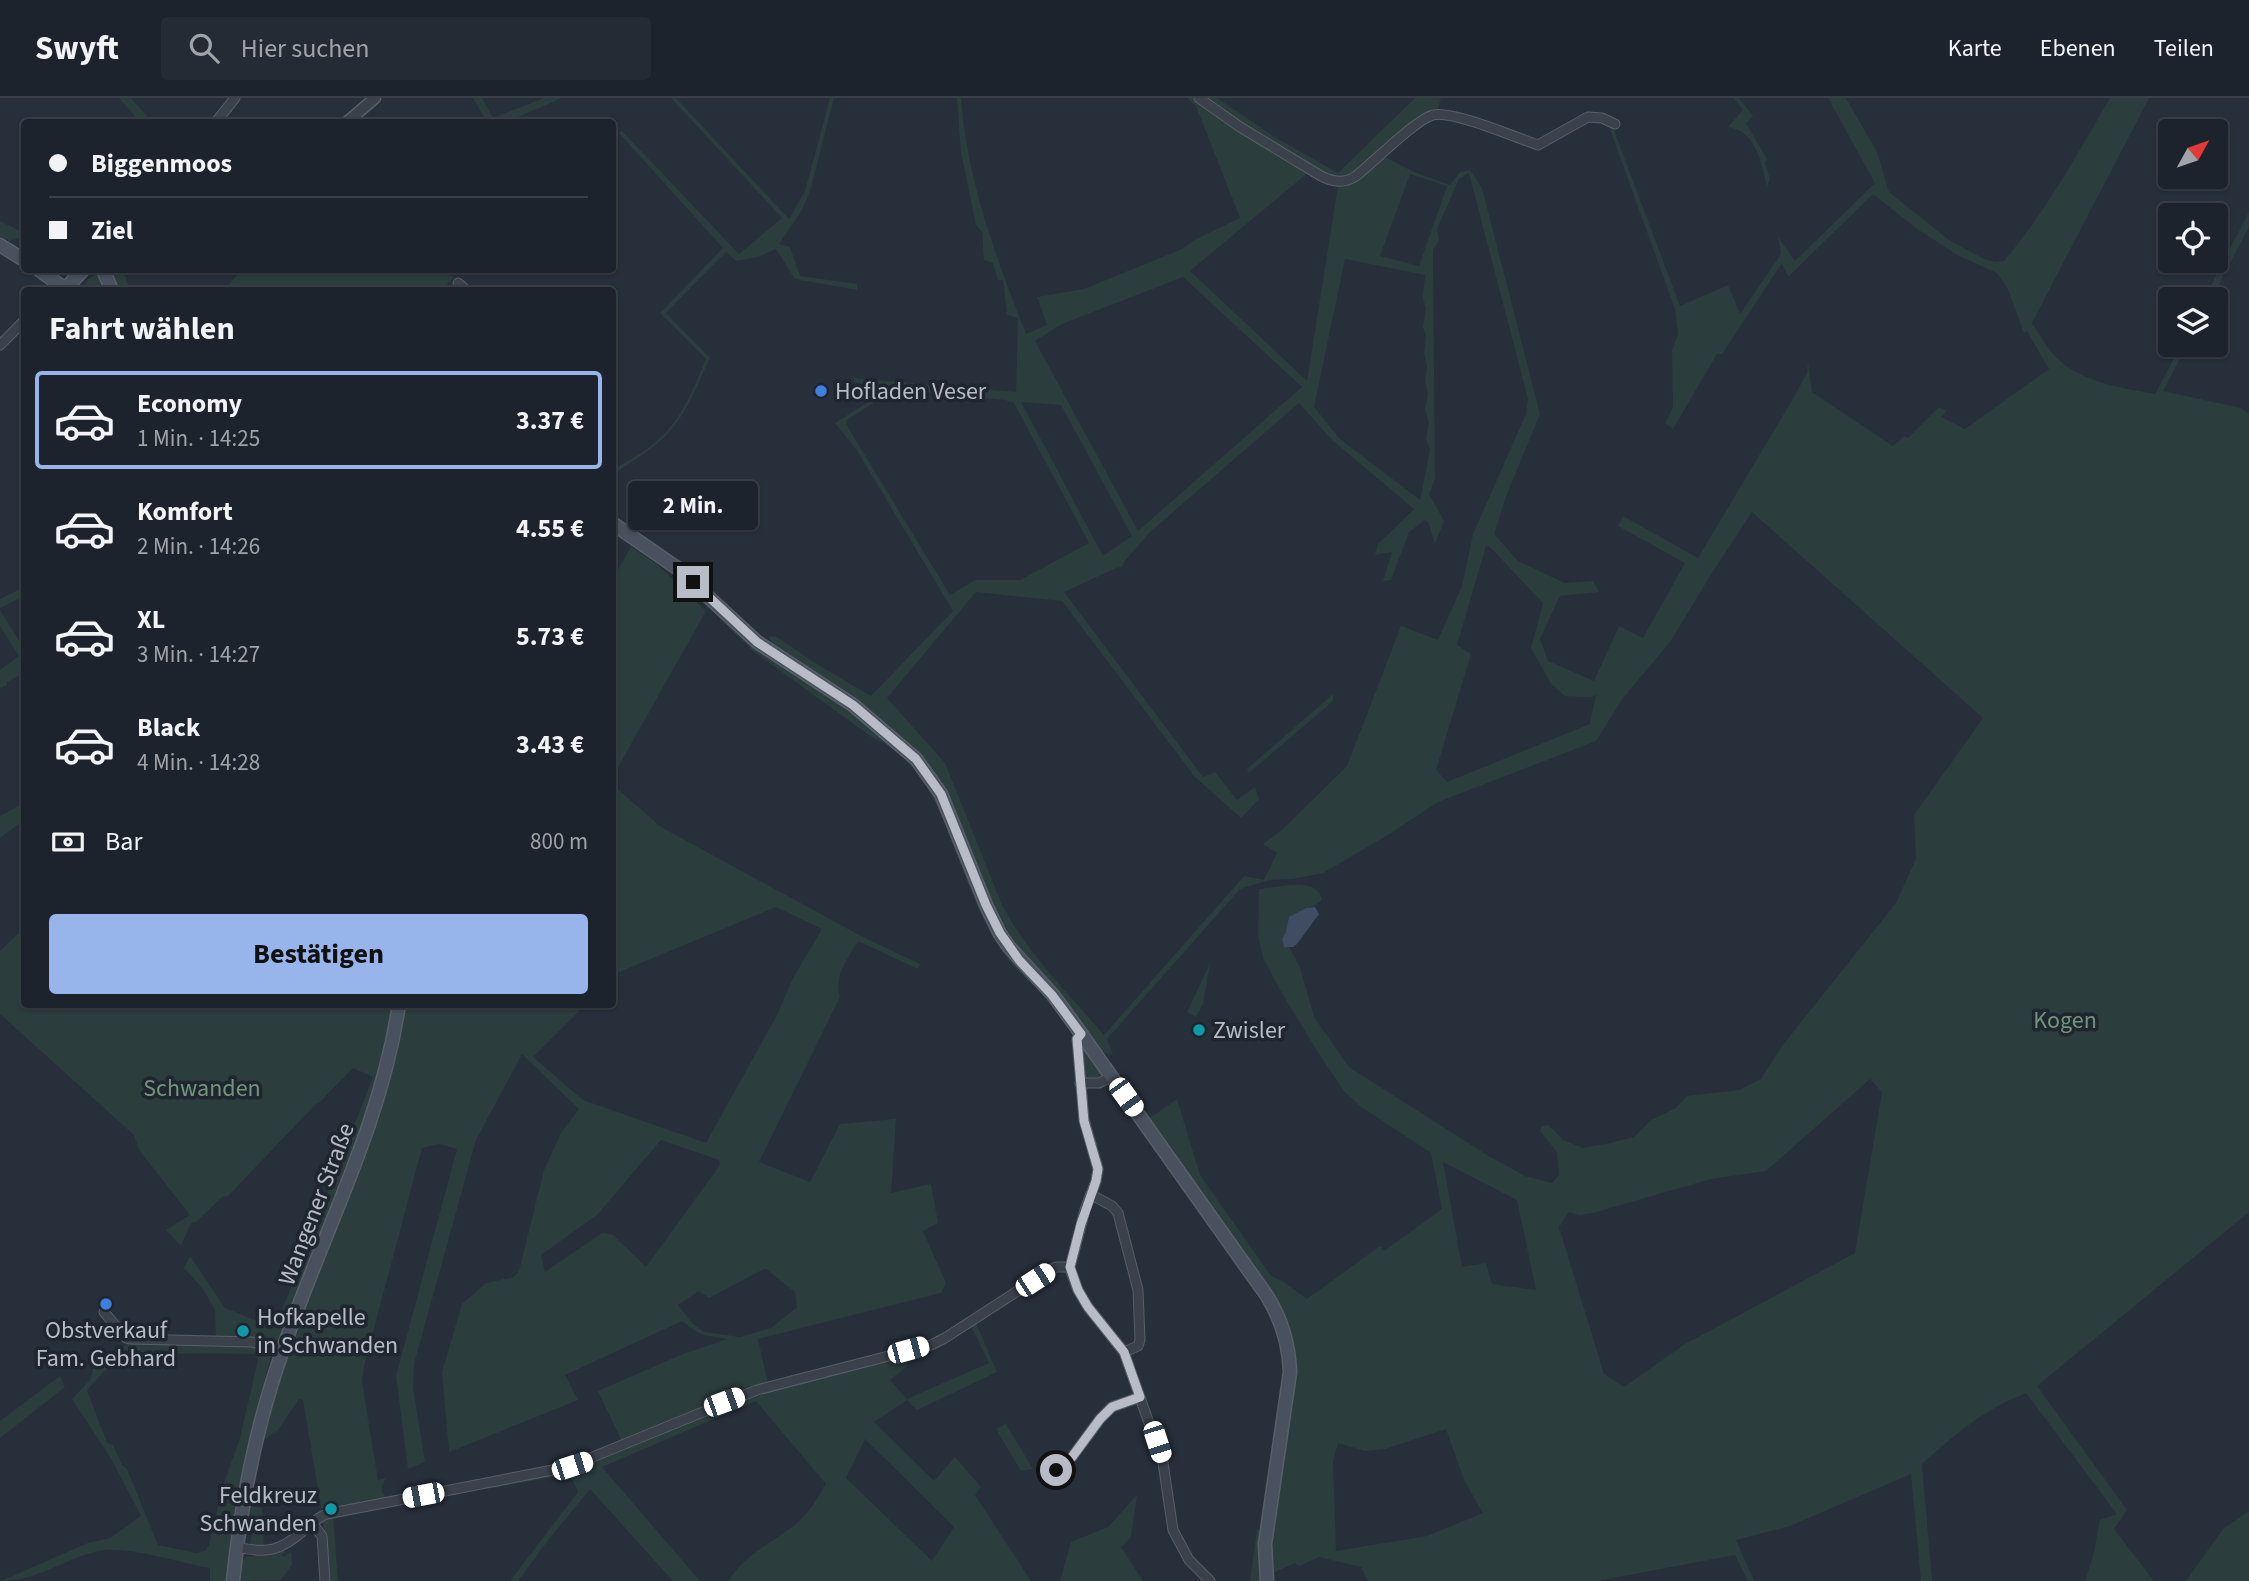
<!DOCTYPE html>
<html lang="de">
<meta charset="utf-8">
<style>
:root{--surface:#1d232c;--page:#252b34;--text:#f1f3f6;--muted:#a0a4a9;--line:#3b4048;--accent:#97b4eb}
body{margin:0;font-family:"Source Sans 3",sans-serif;background:var(--page);color:var(--text);height:100vh;display:flex;flex-direction:column;font-size:26px;white-space:nowrap}
*{box-sizing:border-box;margin:0}
p{font-size:23px;color:var(--muted)}
.icon{flex:none;width:38px;height:38px;fill:none;stroke:currentColor;stroke-width:2;stroke-linecap:round;stroke-linejoin:round}
.map{position:relative;flex:1;overflow:hidden}
.panel{position:absolute;left:21px;top:189px;width:595px;height:721px;display:flex;flex-direction:column;background:var(--surface);border-radius:7px;box-shadow:0 2px 5px #0004,0 0 0 2px var(--line)}
.panel>*{flex:none}
.banner{position:absolute;left:21px;top:21px;width:595px;height:154px;border-radius:7px;box-shadow:0 2px 5px #0004,0 0 0 2px var(--line);display:grid;align-content:center;height:154px;padding:0 28px;background:var(--surface)}
.needle{width:46px;rotate:50deg}
.controls{position:absolute;left:2158px;top:21px;display:grid;gap:14px}
.controls a{display:grid;place-items:center;width:70px;height:70px;border-radius:7px;background:var(--surface);box-shadow:0 2px 5px #0004,0 0 0 2px var(--line);font-size:35px}
.end{position:absolute;width:32px;height:32px;margin:-16px;border:9px solid #b7bcc7;background:#111;box-shadow:0 0 0 4px #111}
.from{border-radius:50%}
.bubble{position:absolute;height:49px;border-radius:7px;background:var(--surface);box-shadow:0 2px 5px #0004,0 0 0 2px var(--line);font-size:23px;font-weight:700;line-height:49px;text-align:center}
.car{position:absolute;width:21px;height:42px;margin:-21px -10px;border-radius:9px;box-shadow:0 0 5px 2px #0007;background:linear-gradient(#fff 24%,#345 0 40%,#fff 0 76%,#345 0 86%,#fff 0)}
.banner b{display:flex;align-items:center;gap:24px;height:66px;font-size:26px}
.banner b+b{border-top:2px solid var(--line)}
.banner i{width:18px;height:18px;background:var(--text)}
ul{padding:0;list-style:none}
li{display:flex;align-items:center;gap:21px;height:98px;margin:0 14px 10px;padding:0 14px;border:4px solid transparent;border-radius:7px}
li div{flex:1}
li b{display:block;font-size:26px}
li em{font-style:normal;font-weight:700}
li.active{border-color:var(--accent)}
li>.icon{width:63px;height:63px;stroke-width:1.5}
h2{padding:0 28px;font-size:32px;line-height:84px}
.pay{display:flex;align-items:center;gap:18px;height:77px;padding:0 28px;font-size:26px}
.pay p{margin-inline-start:auto}
.button{display:flex;gap:14px;margin-top:auto;padding:14px 28px}
.button a{flex:1;height:80px;border-radius:7px;background:var(--accent);color:#111;font-size:28px;font-weight:700;line-height:80px;text-align:center}
header{display:flex;align-items:center;gap:42px;box-sizing:border-box;height:98px;padding:0 35px;background:var(--surface);border-bottom:2px solid var(--line)}
header strong{font-size:33px}
nav{display:flex;gap:38px;margin-inline-start:auto;font-size:24px}
.search{width:490px;height:63px;background:var(--page);display:flex;align-items:center;gap:18px;box-sizing:border-box;padding:0 24px;border-radius:7px;color:var(--muted);font-size:26px}
.map>svg:first-child{display:block}
.green{fill:#2c3d3e;fill-rule:evenodd}
.water{fill:#3f4c62}
.lines{fill:none;stroke-linecap:round;stroke-linejoin:round}
.minor-casing{stroke:#595f69;stroke-width:11}
.tertiary-casing{stroke:#595f69;stroke-width:13}
.secondary-casing{stroke:#595f69;stroke-width:15}
.minor{stroke:#3b414b;stroke-width:9}
.tertiary{stroke:#3b414b;stroke-width:10}
.secondary{stroke:#49505e;stroke-width:12}
.route{stroke:#b7bcc7;stroke-width:9}
.shop-dot{fill:#3f7fe0;stroke:#202630;stroke-width:2.5}
.culture-dot{fill:#0f9aa8;stroke:#202630;stroke-width:2.5}
.labels{text-anchor:middle;stroke-width:7;stroke-linejoin:round;paint-order:stroke}
.poi-label{font-size:24px;fill:#b7bcc7;stroke:#202630;text-anchor:start}
.park-label{font-size:24px;fill:#71957a;stroke:#202630}
.street-label{font-size:24px;fill:#b7bcc7;stroke:#202630}
</style>
<header>
<strong>Swyft</strong>
<div class="search"><svg class="icon" aria-label="search" viewBox="0 0 24 24"><circle cx="10" cy="10" r="6"/><path d="M15 15l6 6"/></svg>Hier suchen</div>
<nav><a>Karte</a><a>Ebenen</a><a>Teilen</a></nav>
</header>
<div class="map">
<svg width="2249" height="1483" viewBox="0 0 2249 1483">
<rect width="100%" height="100%" fill="#272f3b"/>
<path class="green" d="M119,0H131L152,24H140Z
M473,0H482L493,20L544,0H562L506,24H487Z
M671,0H676L789,121L805,93L830,0H834L811,90L802,112L779,146L790,149L800,178L857,186V192L795,181L776,151L758,159L736,163L726,154L666,215L710,260C698,285 688,313 670,333C654,351 633,363 613,376V372C628,362 645,354 659,341C682,321 694,289 706,261L660,215L723,150L619,35L622,33L739,156L782,120Z
M957,0H961C967,83 996,159 1026,236L1047,227L1037,199L1084,191L1182,151L1196,141L1240,120L1196,8L1187,0H1194L1243,36L1309,74L1190,173L1307,283L1338,88L1351,86L1383,58L1414,74L1450,87L1460,74L1470,72L1482,90L1540,316L1507,396L1494,436L1518,463L1565,485L1593,483L1599,494L1560,498L1540,541L1548,563L1594,583L1619,528L1643,540L1685,465L1618,428L1623,418L1698,460L1791,304L1807,275L1808,264L1812,294L1893,348L1904,338L1908,340L1939,309L1946,313L1941,319L1965,331L2049,271L2027,233L2024,235L2008,191L1997,175L1959,158L1917,131L1873,96L1788,179L1782,165L1722,256H1717L1673,331L1665,325L1673,309L1672,253L1678,236L1675,211L1608,26L1612,27L1680,208L1728,187L1740,216L1781,156L1778,139L1795,163L1875,85L1828,0H1846L1877,54L1889,94L1949,142L1984,161L1995,164L2004,163C2045,115 2078,55 2110,0H2149L2032,225C2040,237 2047,251 2058,261C2083,285 2123,290 2155,296L2181,247H2187L2163,293L2241,310L2249,316V1114L2037,1288L2127,1412L2114,1431L2154,1483H2085L2093,1458L2100,1422L2117,1416L2026,1295C1981,1313 1957,1335 1922,1366L1932,1483H1921L1911,1376L1790,1428L1736,1442L1754,1483H1748L1735,1457L1597,1483H1368L1361,1469L1319,1459L1299,1468L1295,1465L1271,1476L1270,1461L1288,1228L1147,1022L1177,1001L1200,1077L1271,1178L1284,1184L1307,1201L1380,1148L1384,1153L1442,1111L1431,1055L1360,1008L1344,993L1319,956L1280,892L1263,860L1258,837L1259,791C1277,790 1318,777 1322,802C1316,807 1313,808 1307,810C1294,816 1289,830 1282,841L1284,849H1289L1300,869L1314,919L1349,969L1487,1057L1525,1078L1552,1085L1559,1077L1557,1054L1540,1033L1542,1028L1549,1027L1563,1042L1583,1050L1610,1045L1634,1039L1651,1022L1676,1010L1687,998L1739,992L1761,981L1782,948L1896,805L1916,761L1914,717L1983,620L1752,414L1710,478L1670,544L1623,600L1596,643L1438,704L1388,737L1323,775L1292,781L1269,782L1240,791L1107,941L1113,957L1107,956L1099,951L1010,841L991,804L953,710L933,673L901,640L833,586L772,549L773,547L768,538L777,539L815,565L871,598L953,513L856,351L835,325L890,290L854,284V280L1016,294L1018,220L1007,217L1003,182H998L993,165L984,162L982,134L976,127L961,54ZM1469,75L1528,301L1526,316L1473,436L1462,488L1438,542L1401,528L1347,668L1283,731L1263,746L1277,755L1264,782L1244,778L1104,937C1068,895 1028,856 1002,807L945,665L887,600L976,494L1062,503L1195,679L1241,720L1259,701L1255,689L1237,702L1215,674L1203,679L1064,494L1116,470L1122,469L1124,464L1150,434L1299,305L1332,342L1414,411L1378,446L1375,457L1392,454L1383,483L1391,482L1409,434L1425,422L1429,426L1435,446L1444,423L1429,396L1435,381L1433,152L1439,142L1437,131L1459,81ZM1410,76L1447,88L1419,168L1380,158ZM1345,161L1425,177L1423,200L1426,211L1423,229L1426,239L1424,255L1427,268L1425,284L1428,296L1425,311L1429,324L1426,340L1430,352L1420,402L1340,341L1314,309ZM1183,179L1302,289L1138,433L1035,243L1062,226ZM894,292L1005,302L1014,305L1089,445L1020,482H975L950,497L846,326L847,322ZM1021,304L1061,307L1132,438L1103,458ZM1486,448L1490,449L1543,505L1531,550L1551,586L1565,598L1591,599L1596,597L1590,626L1447,684L1436,672L1471,556L1457,547ZM1870,981L1882,994L1855,1155L1685,1246L1624,1289L1604,1276L1559,1129L1569,1114L1580,1117L1593,1115L1711,1081L1766,1073ZM1443,1064L1517,1102L1536,1192L1492,1186L1486,1165L1462,1169ZM1446,1331L1465,1384L1483,1415L1427,1438L1336,1453L1333,1364L1338,1345L1365,1353L1385,1351Z
M1206,0H1217L1275,39L1338,75L1415,0H1441L1438,11L1434,16C1415,30 1364,77 1343,79C1335,80 1329,77 1322,73L1217,9Z
M1734,0H1739L1753,18L1746,25L1767,61L1765,65L1770,81L1767,88C1761,64 1756,33 1728,29L1743,12Z
M2249,114V129L2211,201H2204Z
M0,123L24,135V142L20,140L10,143L0,138Z
M111,172H123L130,192H117Z
M242,172H445L454,179L441,192H224Z
M96,177L102,180L107,192H86C85,183 87,180 96,177Z
M631,449L658,467L706,513L613,678V481Z
M24,489V498L0,510V501Z
M698,495L901,653L873,640L753,553L696,497Z
M0,512L24,551V575L7,584V587L0,590V572L19,558L0,528Z
M1333,596V603L1249,675L1247,671Z
M909,662L938,698L969,775L1035,885L1034,888C963,827 964,733 909,662Z
M613,687L661,729L861,838L920,866L918,871L858,843C848,861 833,878 840,899L759,1064L810,1084L840,1026L896,1021L891,1095L931,1086L938,1125L923,1133L946,1185L941,1195L758,1241L768,1286L622,1344L598,1293L683,1256L727,1241C704,1237 702,1239 682,1223L565,1277L578,1302L449,1354L442,1274L462,1206L486,1185L514,1179L519,1173L544,1072L561,1035L579,1011L522,956L476,1042L414,1266L413,1290L425,1364L408,1371L396,1278L457,1051L439,1046L422,1050L364,1268L362,1284L378,1382L386,1380C380,1390 379,1397 391,1401L324,1413L321,1409L303,1302L299,1301L276,1335L275,1333L261,1345L281,1274L384,1001L398,948L404,907H585L533,959L583,1002L706,1045L776,919L793,880L822,831L776,809L619,874L613,880ZM661,1042L719,1062L720,1067L646,1169L613,1137L602,1135L545,1174L541,1157L597,1117ZM764,1171H766L795,1194L797,1209L771,1230L740,1239L704,1234L693,1226L678,1207L699,1193L709,1200Z
M24,705V722L0,740V718Z
M24,830V906L394,907L391,929L365,1025L282,1243L216,1242L215,1212L203,1191L184,1170L190,1158L225,1210L275,1230L373,979L353,970L319,1005L316,1006L228,1098L222,1099L196,1124L191,1125L181,1148L166,1132L190,1117L139,1052L134,1037L0,916V853Z
M1210,865L1203,906L1196,919L1187,914Z
M1083,950L1101,974L1098,980L1095,983L1087,981L1085,977Z
M975,1223L997,1274L917,1312L907,1302L874,1324L934,1383L955,1359L981,1389L975,1397L1031,1483H729C743,1457 774,1444 796,1426C809,1415 817,1401 826,1386L756,1303L602,1369L700,1483H673L590,1391L549,1441L518,1483H510L578,1394L570,1376L493,1390V1387L577,1368L738,1301L910,1255L907,1268L890,1282L907,1301L989,1265L970,1226ZM865,1341L954,1429L932,1463L846,1380Z
M129,1244L258,1248L267,1252L271,1258C250,1331 237,1407 228,1483H210V1470C178,1465 128,1447 98,1453C64,1461 37,1483 1,1483L88,1445L110,1440L141,1418L112,1362L72,1301L90,1282L94,1269L120,1249L122,1250ZM135,1255L256,1256L258,1262L240,1340L224,1385L209,1447L205,1453L196,1455L158,1447L127,1371L122,1367L113,1347L107,1345L87,1292C101,1277 114,1260 135,1255Z
M60,1278L65,1289L0,1340V1323Z
M1006,1326L1033,1371L1021,1373L996,1331Z
M1137,1397L1131,1439L1121,1449L1143,1483H1060L1071,1444L1108,1429Z
M250,1408L262,1410L264,1450L250,1446L253,1425L251,1424Z
M2249,1413V1483H2186L2223,1431Z
M333,1417L338,1483H328L323,1422Z
M1257,1432L1262,1433L1263,1483H1250Z
M282,1451L285,1454L282,1457L284,1459L291,1453L292,1467L281,1482L240,1483L243,1463L246,1459L274,1455Z"/>
<path class="water" d="M1315,809L1319,816L1297,846L1293,849H1284L1282,841L1286,834L1289,819L1306,810Z"/>
<g class="lines">
<g class="minor-casing">
<path id="minor" d="M1199,0L1240,29L1321,78C1333,84 1344,86 1356,78C1374,64 1415,22 1433,17C1452,12 1517,40 1538,47L1588,19L1602,20L1615,26
M216,24L235,0
M458,185L466,192
M0,247L24,223
M1081,936L1077,941L1084,1022L1098,1071L1096,1083L1085,1112L1070,1169L1071,1173L1078,1192L1088,1209L1124,1254L1163,1365L1173,1432L1189,1462L1210,1483
M1080,985H1099L1111,979
M1092,1097L1112,1108L1118,1115L1138,1192L1140,1242L1138,1248L1124,1254
M104,1214L126,1240L131,1241L251,1244L267,1246L282,1254
M1056,1372L1072,1359L1100,1321L1112,1309L1140,1299
M312,1425L322,1438L325,1483
M237,1449C267,1456 281,1453 304,1432C311,1426 318,1419 327,1416L568,1369L757,1292L931,1247L945,1240L1050,1172L1056,1169H1070"/>
</g>
<g class="tertiary-casing">
<path id="tertiary" d="M347,24L375,0"/>
</g>
<g class="secondary-casing">
<path id="secondary" d="M0,147L24,162
M39,172L67,192
M103,172L112,192
M65,191L83,172
M612,425L677,470L757,544L853,607L916,661L941,696L986,807L1000,836L1009,849L1053,897L1072,923L1267,1198C1282,1222 1289,1246 1290,1274L1265,1446L1267,1483
M233,1483C241,1405 256,1328 282,1254C321,1138 381,1029 399,906"/>
</g>
<use href="#minor" class="minor"/>
<use href="#tertiary" class="tertiary"/>
<use href="#secondary" class="secondary"/>
</g>
<g class="lines">
<path class="route" d="M693,484L757,544L853,607L916,661L941,696L986,807L1000,835L1019,862L1052,897L1081,936L1077,941L1084,1023L1098,1071L1096,1083L1081,1126L1070,1169L1078,1192L1088,1209L1124,1254L1140,1299L1112,1309L1100,1321L1072,1359L1056,1372"/>
</g>
<g class="shop-dot">
<circle cx="821" cy="293" r="7"/>
<circle cx="106" cy="1206" r="7"/>
</g>
<g class="culture-dot">
<circle cx="1199" cy="932" r="7"/>
<circle cx="243" cy="1233" r="7"/>
<circle cx="331" cy="1411" r="7"/>
</g>
<g class="labels">
<g class="poi-label">
<text x="835" y="301">Hofladen Veser</text>
<text x="1213" y="940">Zwisler</text>
<text x="257" y="1227">Hofkapelle<tspan x="257" dy="28">in Schwanden</tspan></text>
<text x="106" y="1240" text-anchor="middle">Obstverkauf<tspan x="106" dy="28">Fam. Gebhard</tspan></text>
<text x="317" y="1405" text-anchor="end">Feldkreuz<tspan x="317" dy="28">Schwanden</tspan></text>
</g>
<g class="park-label">
<text x="2065" y="930">Kogen</text>
<text x="202" y="998">Schwanden</text>
</g>
<g class="street-label">
<text transform="translate(316 1106) rotate(-69)" y="8">Wangener Straße</text>
</g>
</g>
</svg>
<div class="controls">
<a><svg class="needle" viewBox="-14 -14 28 28"><path d="M0-13l5 13h-10z" fill="#e53935"/><path d="M0 13l5-13h-10z" fill="#a0a4a9"/></svg></a>
<a><svg class="icon" aria-label="locate" viewBox="0 0 24 24"><circle cx="12" cy="12" r="6"/><path d="M12 2v4M12 18v4M2 12h4M18 12h4"/></svg></a>
<a><svg class="icon" aria-label="layers" viewBox="0 0 24 24"><path d="M12 4l9 5-9 5-9-5zM3 14l9 5 9-5"/></svg></a>
</div>
<i class="end from" style="left:1056px;top:1372px"></i>
<i class="end" style="left:693px;top:484px"></i>
<div class="bubble" style="left:628px;top:383px;width:130px">2 Min.</div>
<i class="car" style="left:1126px;top:999px;rotate:144deg"></i>
<i class="car" style="left:1035px;top:1182px;rotate:57deg"></i>
<i class="car" style="left:908px;top:1252px;rotate:75deg"></i>
<i class="car" style="left:724px;top:1304px;rotate:70deg"></i>
<i class="car" style="left:1157px;top:1344px;rotate:162deg"></i>
<i class="car" style="left:572px;top:1368px;rotate:72deg"></i>
<i class="car" style="left:423px;top:1397px;rotate:259deg"></i>
<div class="banner">
<b><i class="from"></i>Biggenmoos</b>
<b><i></i>Ziel</b>
</div>
<section class="panel">
<h2>Fahrt wählen</h2>
<ul>
<li class="active"><svg class="icon" aria-label="car" viewBox="0 0 24 24"><path d="M5 17H2v-5l4-1 3-4h7l3 4 3 1v5h-3M9 17h6M6 11h13"/><circle cx="7" cy="17" r="2"/><circle cx="17" cy="17" r="2"/></svg><div><b>Economy</b><p>1 Min. · 14:25</p></div><em>3.37 €</em></li>
<li><svg class="icon" aria-label="car" viewBox="0 0 24 24"><path d="M5 17H2v-5l4-1 3-4h7l3 4 3 1v5h-3M9 17h6M6 11h13"/><circle cx="7" cy="17" r="2"/><circle cx="17" cy="17" r="2"/></svg><div><b>Komfort</b><p>2 Min. · 14:26</p></div><em>4.55 €</em></li>
<li><svg class="icon" aria-label="car" viewBox="0 0 24 24"><path d="M5 17H2v-5l4-1 3-4h7l3 4 3 1v5h-3M9 17h6M6 11h13"/><circle cx="7" cy="17" r="2"/><circle cx="17" cy="17" r="2"/></svg><div><b>XL</b><p>3 Min. · 14:27</p></div><em>5.73 €</em></li>
<li><svg class="icon" aria-label="car" viewBox="0 0 24 24"><path d="M5 17H2v-5l4-1 3-4h7l3 4 3 1v5h-3M9 17h6M6 11h13"/><circle cx="7" cy="17" r="2"/><circle cx="17" cy="17" r="2"/></svg><div><b>Black</b><p>4 Min. · 14:28</p></div><em>3.43 €</em></li>
</ul>
<div class="pay"><svg class="icon" aria-label="cash" viewBox="0 0 24 24"><path d="M3 7h18v10H3z"/><circle cx="12" cy="12" r="2"/></svg>Bar<p>800 m</p></div>
<div class="button"><a>Bestätigen</a></div>
</section>
</div>
